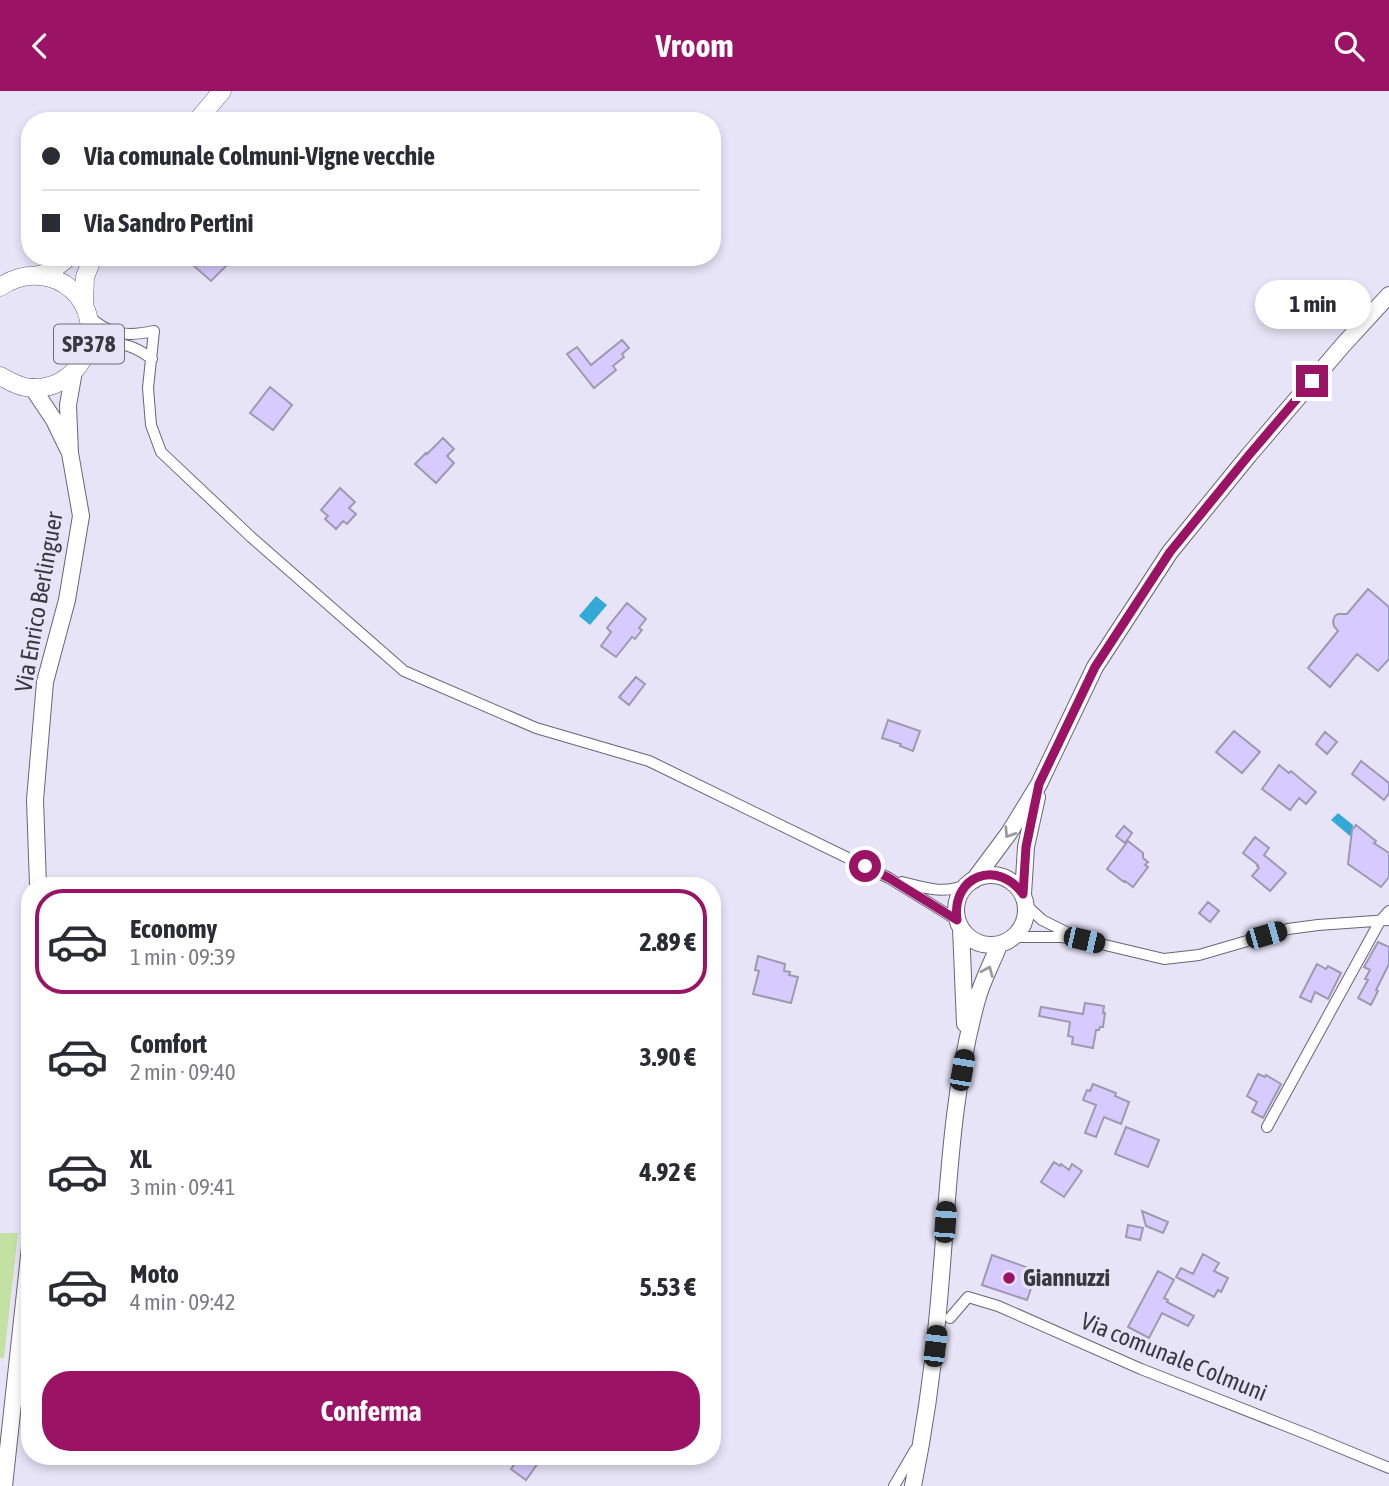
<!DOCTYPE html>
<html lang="it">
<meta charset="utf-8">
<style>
:root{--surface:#fff;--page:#f7f7f7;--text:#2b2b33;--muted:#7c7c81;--line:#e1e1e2;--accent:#9b1365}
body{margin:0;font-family:"Asap Condensed",sans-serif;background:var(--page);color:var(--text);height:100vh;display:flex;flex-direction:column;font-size:26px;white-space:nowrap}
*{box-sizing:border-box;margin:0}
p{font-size:23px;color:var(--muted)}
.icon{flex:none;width:38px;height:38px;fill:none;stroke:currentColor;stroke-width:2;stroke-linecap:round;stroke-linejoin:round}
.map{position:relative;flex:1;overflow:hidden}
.sheet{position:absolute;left:21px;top:786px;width:700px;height:588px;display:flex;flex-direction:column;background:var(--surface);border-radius:28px;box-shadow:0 4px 10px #0003}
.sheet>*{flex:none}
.hud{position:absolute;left:21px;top:21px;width:700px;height:154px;border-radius:28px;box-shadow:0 4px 10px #0003;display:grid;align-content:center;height:154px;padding:0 21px;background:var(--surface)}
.end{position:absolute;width:32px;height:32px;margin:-16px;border:9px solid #9b1365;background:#fff;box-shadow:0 0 0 4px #fff}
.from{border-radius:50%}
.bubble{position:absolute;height:49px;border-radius:24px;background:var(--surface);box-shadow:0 4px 10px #0003;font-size:23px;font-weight:700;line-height:49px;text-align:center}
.car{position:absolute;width:21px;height:42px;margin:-21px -10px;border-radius:9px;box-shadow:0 0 5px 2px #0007;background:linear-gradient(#222 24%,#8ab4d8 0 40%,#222 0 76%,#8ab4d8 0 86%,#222 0)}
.hud b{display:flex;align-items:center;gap:24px;height:66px;font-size:26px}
.hud b+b{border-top:2px solid var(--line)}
.hud i{width:18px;height:18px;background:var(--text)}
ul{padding:12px 0 0;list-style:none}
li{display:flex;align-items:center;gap:21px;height:105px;margin:0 14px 10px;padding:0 7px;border:4px solid transparent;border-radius:28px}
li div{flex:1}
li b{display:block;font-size:26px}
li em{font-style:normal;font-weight:700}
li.current{border-color:var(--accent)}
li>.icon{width:63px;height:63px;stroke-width:1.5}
.primary-button{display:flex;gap:14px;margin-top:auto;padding:14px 21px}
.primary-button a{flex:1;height:80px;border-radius:28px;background:var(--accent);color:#fff;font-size:28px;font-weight:700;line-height:80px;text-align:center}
header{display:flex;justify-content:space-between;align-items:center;height:91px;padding:0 21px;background:var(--accent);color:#fff;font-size:32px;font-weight:700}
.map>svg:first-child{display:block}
.green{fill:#c4e1a4}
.water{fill:#34a9d8}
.building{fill:#d6cafe;stroke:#9e9aad;stroke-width:2}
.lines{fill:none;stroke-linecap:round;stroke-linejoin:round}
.street-casing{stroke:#686576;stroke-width:12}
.secondary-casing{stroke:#686576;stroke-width:18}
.primary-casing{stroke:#686576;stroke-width:19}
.street{stroke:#fff;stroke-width:10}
.secondary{stroke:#fff;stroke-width:16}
.primary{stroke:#fff;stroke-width:18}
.oneway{stroke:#9c9ca0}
.route{stroke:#9b1365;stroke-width:9}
.poi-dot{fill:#9b1365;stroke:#e8e4f8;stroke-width:2.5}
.labels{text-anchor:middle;stroke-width:6;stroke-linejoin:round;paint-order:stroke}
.shield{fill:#e8e4f8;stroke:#6e6c77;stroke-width:2}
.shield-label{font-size:23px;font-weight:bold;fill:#3a3840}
.street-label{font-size:24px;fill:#3a3840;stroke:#e8e4f8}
.poi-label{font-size:24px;font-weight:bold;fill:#3a3840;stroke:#e8e4f8;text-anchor:start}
</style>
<header><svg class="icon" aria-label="back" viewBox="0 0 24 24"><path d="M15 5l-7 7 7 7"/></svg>Vroom<svg class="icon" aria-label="search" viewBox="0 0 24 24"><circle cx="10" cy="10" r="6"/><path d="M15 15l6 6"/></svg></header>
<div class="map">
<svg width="1389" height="1395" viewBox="0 0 1389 1395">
<rect width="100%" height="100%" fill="#e8e4f8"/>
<path class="green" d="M0,1142H18L4,1267H0Z"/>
<path class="water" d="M596,505L607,514L590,534L579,525Z
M1338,722L1353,734L1352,743L1350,745L1331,729Z"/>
<path class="building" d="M202,166H235L211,190L194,175Z
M622,249L629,257L622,263L624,266L613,275L616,279L594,297L567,263L577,256L591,274Z
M270,296L292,314L273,339L250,322Z
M443,347L454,358L447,365L454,372L436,392L415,373L426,362L427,363Z
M340,397L355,411L349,417L356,423L347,433L343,430L336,438L325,428L328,425L321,419Z
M1368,498L1389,516V568L1378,580L1357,563L1330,596L1308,577L1338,540L1334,535L1333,530L1335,525L1338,523H1347Z
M627,512L646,528L639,537L642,539L635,548L632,546L616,566L601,555L611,541L607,537Z
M636,586L645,593L629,614L619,606Z
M888,629L920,640L913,660L900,655L901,653L882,647Z
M1234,640L1260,661L1242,682L1216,661Z
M1325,641L1337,651L1327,663L1316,653Z
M1361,670L1389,692V702L1384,709L1352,683Z
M1279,674L1289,682L1291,680L1316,701L1306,713L1299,707L1290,719L1262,698Z
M1356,734L1376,750L1374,752L1389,762V786L1381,796L1348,773L1352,739Z
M1124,735L1132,742L1125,752L1116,745Z
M1255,746L1269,757L1264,764L1286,782L1270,800L1252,785L1259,777L1257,775L1258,774L1243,762Z
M1128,750L1143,762V767L1148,771L1145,774L1148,776L1133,796L1125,790L1124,791L1107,778Z
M1208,811L1219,820L1210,831L1199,822Z
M1378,851L1389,856V873L1376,899L1378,900L1371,914L1358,907L1368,889L1365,888L1370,879L1364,876Z
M758,865L785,873L784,880L790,881L789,884L798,886L791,912L753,903L759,880L755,879Z
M1317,873L1326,878L1328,875L1341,882L1328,908L1315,901L1311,911L1300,906Z
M1085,912L1104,915L1103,922H1105L1103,936H1100L1099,939H1096L1093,957L1072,953L1073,946L1068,945L1070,931L1039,925L1041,916L1083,923Z
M1258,983L1265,986L1266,984L1281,993L1263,1027L1252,1021L1257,1011L1247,1005Z
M1093,993L1116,1002L1115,1005L1129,1011L1121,1033L1104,1026L1096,1046L1085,1042L1096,1014L1083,1009L1087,999L1090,1000Z
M1126,1036L1159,1049L1148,1076L1115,1063Z
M1054,1071L1060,1075L1061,1073L1069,1079L1072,1073L1082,1080L1064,1106L1041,1091Z
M1142,1120L1168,1131L1163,1142L1146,1135Z
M1128,1134L1143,1137L1140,1149L1126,1146Z
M1203,1163L1219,1172L1214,1180L1228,1187L1221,1201L1218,1199L1214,1206L1176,1186L1181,1177L1193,1183Z
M992,1164L1037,1180L1027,1209L982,1194Z
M1158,1180L1174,1189L1164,1207L1168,1209L1167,1211L1194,1225L1188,1235L1162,1222L1149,1247L1128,1236Z
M520,1365H543L526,1389L511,1378Z"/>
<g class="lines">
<g class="street-casing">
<path id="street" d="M88,224C108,244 127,246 154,240L148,297L151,334L161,361L251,446L404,580L536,637L649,670L889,787L957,829
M86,263C114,250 127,249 152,268
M902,791C925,797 945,804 967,793
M1027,815L1042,829L1072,844
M1015,846H1061L1084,849L1164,868L1199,864L1288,838L1318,834L1389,829
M1267,1036L1380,830L1389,820
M950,1227L968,1206L998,1215L1141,1278L1309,1344L1389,1377
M894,1395L915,1359"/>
</g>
<g class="secondary-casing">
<path id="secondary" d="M32,296L54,329L68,358
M956 819a35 35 0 1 1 70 0a35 35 0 1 1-70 0Z
M974,789L1009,742L1039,693L1095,576L1170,461L1249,364L1343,254L1389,204
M38,794L35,709L45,591L67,509L81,425L70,362L68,314L74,280
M1023,803L1026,756L1037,706
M961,837L965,933
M4,1395L30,1156
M913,1395C924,1341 932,1286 937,1231C948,1123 948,1014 977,909C982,890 992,872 999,854"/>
</g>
<g class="primary-casing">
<path id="primary" d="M197,30L222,0
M39,184L51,180L69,166
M0,196C16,185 32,182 51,187C62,190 71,197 78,205C109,245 76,305 25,296C15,294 8,289 0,285
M84,213L85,186L93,166"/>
</g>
<use href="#street" class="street"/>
<use href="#secondary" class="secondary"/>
<use href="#primary" class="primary"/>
</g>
<defs><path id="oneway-chevron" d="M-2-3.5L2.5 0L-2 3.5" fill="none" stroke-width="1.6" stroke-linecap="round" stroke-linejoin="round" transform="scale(1.75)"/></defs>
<g class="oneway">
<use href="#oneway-chevron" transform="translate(1009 742) rotate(123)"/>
<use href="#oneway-chevron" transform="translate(988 880) rotate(-67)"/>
</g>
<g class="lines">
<path class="route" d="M865,775L889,787L957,829C951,785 997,767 1023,803L1026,756L1039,693L1095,576L1170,461L1249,364L1312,290"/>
</g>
<circle class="poi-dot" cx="1009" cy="1187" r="7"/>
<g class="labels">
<rect class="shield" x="54" y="233.5" width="70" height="39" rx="5"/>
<g class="shield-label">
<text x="89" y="261">SP378</text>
</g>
<g class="street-label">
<text transform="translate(39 511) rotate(-80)" y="8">Via Enrico Berlinguer</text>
<text transform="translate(1174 1266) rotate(22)" y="8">Via comunale Colmuni</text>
</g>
<g class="poi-label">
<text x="1023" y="1195">Giannuzzi</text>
</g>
</g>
</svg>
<i class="end from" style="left:865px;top:775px"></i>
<i class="end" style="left:1312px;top:290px"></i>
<div class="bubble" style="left:1255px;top:189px;width:116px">1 min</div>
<i class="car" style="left:1266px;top:844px;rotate:74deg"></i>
<i class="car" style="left:1084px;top:849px;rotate:103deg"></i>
<i class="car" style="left:962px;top:979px;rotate:10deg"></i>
<i class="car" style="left:945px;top:1131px;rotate:4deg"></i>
<i class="car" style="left:935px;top:1255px;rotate:7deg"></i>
<div class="hud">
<b><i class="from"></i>Via comunale Colmuni-Vigne vecchie</b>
<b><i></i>Via Sandro Pertini</b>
</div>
<section class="sheet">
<ul>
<li class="current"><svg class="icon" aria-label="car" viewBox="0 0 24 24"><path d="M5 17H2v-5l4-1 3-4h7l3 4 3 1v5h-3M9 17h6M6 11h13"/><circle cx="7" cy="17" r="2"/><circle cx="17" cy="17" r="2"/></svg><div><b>Economy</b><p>1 min · 09:39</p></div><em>2.89 €</em></li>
<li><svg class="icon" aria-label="car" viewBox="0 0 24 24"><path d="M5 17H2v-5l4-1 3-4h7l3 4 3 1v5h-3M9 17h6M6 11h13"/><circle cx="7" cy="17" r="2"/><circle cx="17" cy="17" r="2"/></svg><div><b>Comfort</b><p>2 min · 09:40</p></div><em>3.90 €</em></li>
<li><svg class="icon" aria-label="car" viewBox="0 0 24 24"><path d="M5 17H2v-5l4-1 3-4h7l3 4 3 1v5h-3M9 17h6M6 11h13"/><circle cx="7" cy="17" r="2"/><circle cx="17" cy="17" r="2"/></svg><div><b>XL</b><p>3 min · 09:41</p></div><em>4.92 €</em></li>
<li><svg class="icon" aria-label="car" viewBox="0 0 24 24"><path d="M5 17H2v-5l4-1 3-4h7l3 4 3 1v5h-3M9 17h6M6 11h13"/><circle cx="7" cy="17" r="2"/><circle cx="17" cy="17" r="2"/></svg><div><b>Moto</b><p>4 min · 09:42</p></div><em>5.53 €</em></li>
</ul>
<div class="primary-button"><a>Conferma</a></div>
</section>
</div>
